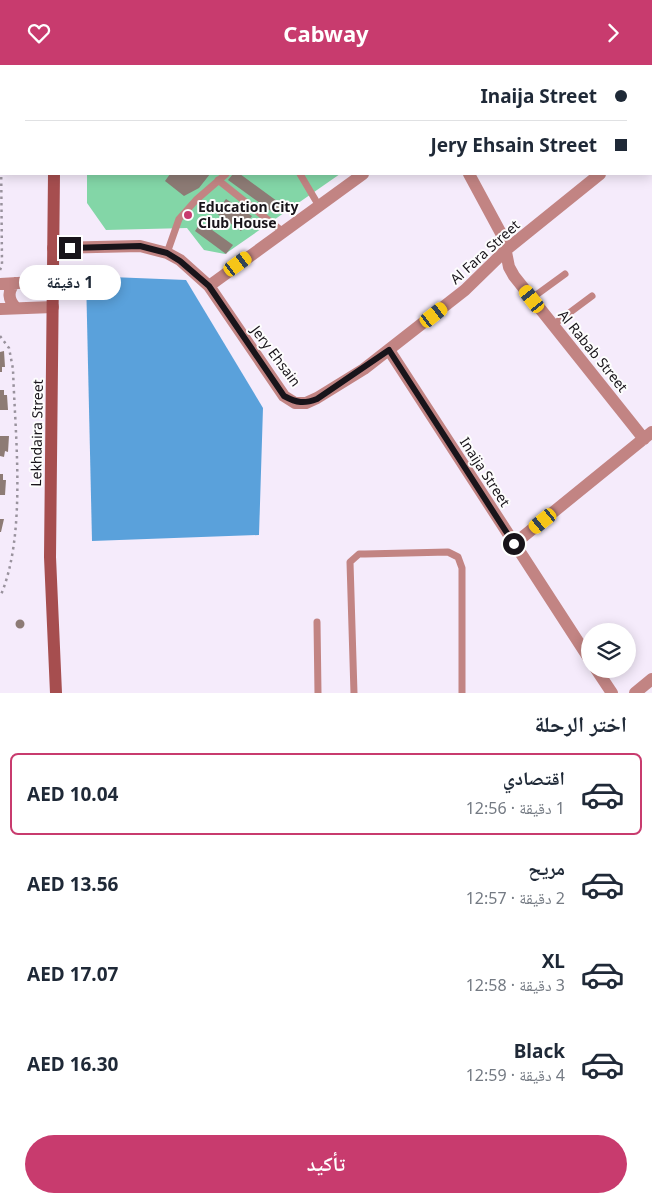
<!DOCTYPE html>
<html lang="ar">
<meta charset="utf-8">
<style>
:root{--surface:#fff;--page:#f2f2f3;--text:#1f2937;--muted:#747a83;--line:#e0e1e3;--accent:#c83b6e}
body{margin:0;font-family:"Noto Sans","Noto Naskh Arabic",sans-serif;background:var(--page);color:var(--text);direction:rtl;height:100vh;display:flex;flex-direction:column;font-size:19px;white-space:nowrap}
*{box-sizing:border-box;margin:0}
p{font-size:16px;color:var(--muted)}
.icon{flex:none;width:28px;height:28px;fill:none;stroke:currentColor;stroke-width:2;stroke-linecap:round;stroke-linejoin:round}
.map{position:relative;height:628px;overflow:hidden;direction:ltr}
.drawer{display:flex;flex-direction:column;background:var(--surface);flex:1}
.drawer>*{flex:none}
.guide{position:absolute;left:0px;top:0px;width:652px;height:110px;box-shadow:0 2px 12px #0003;direction:rtl;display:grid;align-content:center;height:110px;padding:0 25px;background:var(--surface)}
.buttons{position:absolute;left:581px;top:558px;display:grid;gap:10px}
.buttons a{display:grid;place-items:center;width:55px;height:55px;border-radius:50%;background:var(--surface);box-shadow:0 2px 12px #0003;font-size:25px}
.end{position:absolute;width:22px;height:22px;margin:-11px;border:6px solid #18141a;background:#fff;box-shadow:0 0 0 2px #fff}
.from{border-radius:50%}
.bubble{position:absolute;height:35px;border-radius:18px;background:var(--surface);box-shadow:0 2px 12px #0003;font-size:16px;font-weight:700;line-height:35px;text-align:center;direction:rtl}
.car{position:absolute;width:15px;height:30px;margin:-15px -8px;border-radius:6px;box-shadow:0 0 4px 1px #0007;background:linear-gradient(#f5c518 24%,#345 0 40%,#f5c518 0 76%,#345 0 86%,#f5c518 0)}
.guide b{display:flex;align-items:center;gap:18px;height:48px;font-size:19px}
.guide b+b{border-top:1px solid var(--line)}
.guide i{width:12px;height:12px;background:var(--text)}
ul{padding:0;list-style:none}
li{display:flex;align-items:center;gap:15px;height:82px;margin:0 10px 8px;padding:0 15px;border:2px solid transparent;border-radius:8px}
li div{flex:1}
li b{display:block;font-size:19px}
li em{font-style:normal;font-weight:700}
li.current{border-color:var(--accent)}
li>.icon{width:45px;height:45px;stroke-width:1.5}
h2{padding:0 25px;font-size:22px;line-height:60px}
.cta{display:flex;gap:10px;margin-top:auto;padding:10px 25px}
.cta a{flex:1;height:58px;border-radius:30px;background:var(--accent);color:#fff;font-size:20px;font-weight:700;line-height:58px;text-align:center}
header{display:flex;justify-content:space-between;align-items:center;height:65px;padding:0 25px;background:var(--accent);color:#fff;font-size:22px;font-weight:700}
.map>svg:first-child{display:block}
.green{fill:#83d6a7}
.water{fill:#5aa1db}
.building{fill:#8d7b75}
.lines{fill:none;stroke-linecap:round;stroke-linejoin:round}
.path{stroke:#99929d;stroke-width:2.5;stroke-dasharray:2.5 4;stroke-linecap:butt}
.lane{stroke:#c28483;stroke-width:7}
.street{stroke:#c28483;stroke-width:12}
.secondary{stroke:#a64e4f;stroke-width:12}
.route{stroke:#18141a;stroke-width:6}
.poi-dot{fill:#c83b6e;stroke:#fdfdfd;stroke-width:2}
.labels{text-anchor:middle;stroke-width:4;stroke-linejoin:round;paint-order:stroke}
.poi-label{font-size:14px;font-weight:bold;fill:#18141a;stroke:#fdfdfd;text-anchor:start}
.street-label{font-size:14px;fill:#18141a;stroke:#fdfdfd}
</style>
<header><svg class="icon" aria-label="forward" viewBox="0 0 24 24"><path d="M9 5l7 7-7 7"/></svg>Cabway<svg class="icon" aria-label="heart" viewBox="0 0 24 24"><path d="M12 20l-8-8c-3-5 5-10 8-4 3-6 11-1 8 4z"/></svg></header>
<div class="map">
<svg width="652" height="628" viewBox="0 0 652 628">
<rect width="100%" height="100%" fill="#f5ebfb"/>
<path class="green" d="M86,0H391L392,1H86Z
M87,109H340L225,189L204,185L187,163L106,165L87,138Z"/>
<path class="water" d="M86,211L186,215L263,343L259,470L92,476Z"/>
<path class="building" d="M170,109H210L199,123L184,131L165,116Z
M233,109H240L281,139L275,149L228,115Z
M226,134L252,151L241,166L216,148Z
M201,157L233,180L226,189L195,166Z
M4,286L5,302H2V307H0V287Z
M0,325H4V330H7L8,345H0Z
M0,371H9L8,387L5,386L4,392L0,391Z
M0,409H3V415H6L5,430H0Z
M0,454H4L1,467H0Z
M15.5 559a4.5 4.5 0 1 1 9 0a4.5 4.5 0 1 1-9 0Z"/>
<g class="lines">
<path class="path" d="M108,0V1
M13,1V0
M0,205L2,200L1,86
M0,271L9,283L13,304C15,371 27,471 0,532"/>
<path class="lane" d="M651,100L652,101
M300,109L319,141
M218,115L282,166
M167,188L179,154L196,135L226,109
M532,233L565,209
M553,260L592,231
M317,557L318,628
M354,628L350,497L359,489H365L448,487L458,492L462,503V628"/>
<path class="street" d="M404,0V1
M492,0L493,1
M593,0L594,1
M651,71L652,72
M469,109L503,172L509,202L514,211L644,374
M53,183L140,181L167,188L180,195L209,221L284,331L295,338H306L317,333L364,304L465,225L507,184L600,109
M15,218C7,226 8,235 16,243
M0,219L52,216
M209,221L363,109
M0,244L53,242
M389,285L590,595
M514,479L652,367
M596,604L612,628
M635,628L652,614"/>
<path class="secondary" d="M54,0V1
M54,109L50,492L56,628"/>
</g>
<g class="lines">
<path class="route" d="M70,183L140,181L167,188L180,196L209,221L284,331C297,338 304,339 317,334L389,285L514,479"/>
</g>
<circle class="poi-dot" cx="188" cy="150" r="5"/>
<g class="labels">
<g class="poi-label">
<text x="198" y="147">Education City<tspan x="198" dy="16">Club House</tspan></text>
</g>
<g class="street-label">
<text transform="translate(485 187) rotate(-42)" y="5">Al Fara Street</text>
<text transform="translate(593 286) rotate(51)" y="5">Al Rabab Street</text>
<text transform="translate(276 291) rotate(53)" y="5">Jery Ehsain</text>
<text transform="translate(37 368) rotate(-89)" y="5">Lekhdaira Street</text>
<text transform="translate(485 407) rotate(57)" y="5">Inaija Street</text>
</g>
</g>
</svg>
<div class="buttons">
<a><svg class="icon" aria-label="layers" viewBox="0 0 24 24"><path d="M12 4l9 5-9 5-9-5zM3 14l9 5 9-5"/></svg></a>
</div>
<i class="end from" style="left:514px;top:479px"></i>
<i class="end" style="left:70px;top:183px"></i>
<div class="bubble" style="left:19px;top:200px;width:102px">1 دقيقة</div>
<i class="car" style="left:238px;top:199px;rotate:54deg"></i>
<i class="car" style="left:532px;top:234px;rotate:322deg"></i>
<i class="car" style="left:434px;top:250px;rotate:52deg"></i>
<i class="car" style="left:543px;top:456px;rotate:231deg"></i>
<div class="guide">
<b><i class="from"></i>Inaija Street</b>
<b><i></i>Jery Ehsain Street</b>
</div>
</div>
<section class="drawer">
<h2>اختر الرحلة</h2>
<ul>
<li class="current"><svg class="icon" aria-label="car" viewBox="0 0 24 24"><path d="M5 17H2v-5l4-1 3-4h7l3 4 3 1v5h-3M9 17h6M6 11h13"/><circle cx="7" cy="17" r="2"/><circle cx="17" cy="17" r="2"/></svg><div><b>اقتصادي</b><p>1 دقيقة · 12:56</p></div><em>AED 10.04</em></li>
<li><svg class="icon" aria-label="car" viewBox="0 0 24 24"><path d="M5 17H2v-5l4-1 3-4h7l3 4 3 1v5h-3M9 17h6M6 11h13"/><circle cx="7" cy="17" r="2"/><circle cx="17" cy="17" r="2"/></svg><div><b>مريح</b><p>2 دقيقة · 12:57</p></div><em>AED 13.56</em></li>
<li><svg class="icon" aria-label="car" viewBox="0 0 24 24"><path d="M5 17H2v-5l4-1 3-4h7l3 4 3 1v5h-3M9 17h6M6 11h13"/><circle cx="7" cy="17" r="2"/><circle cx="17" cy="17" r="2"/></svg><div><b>XL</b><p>3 دقيقة · 12:58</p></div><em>AED 17.07</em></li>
<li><svg class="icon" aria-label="car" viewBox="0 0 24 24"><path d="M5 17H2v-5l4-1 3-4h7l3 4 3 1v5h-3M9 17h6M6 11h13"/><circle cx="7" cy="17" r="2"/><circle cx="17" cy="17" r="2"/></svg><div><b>Black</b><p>4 دقيقة · 12:59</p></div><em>AED 16.30</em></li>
</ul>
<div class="cta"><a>تأكيد</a></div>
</section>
